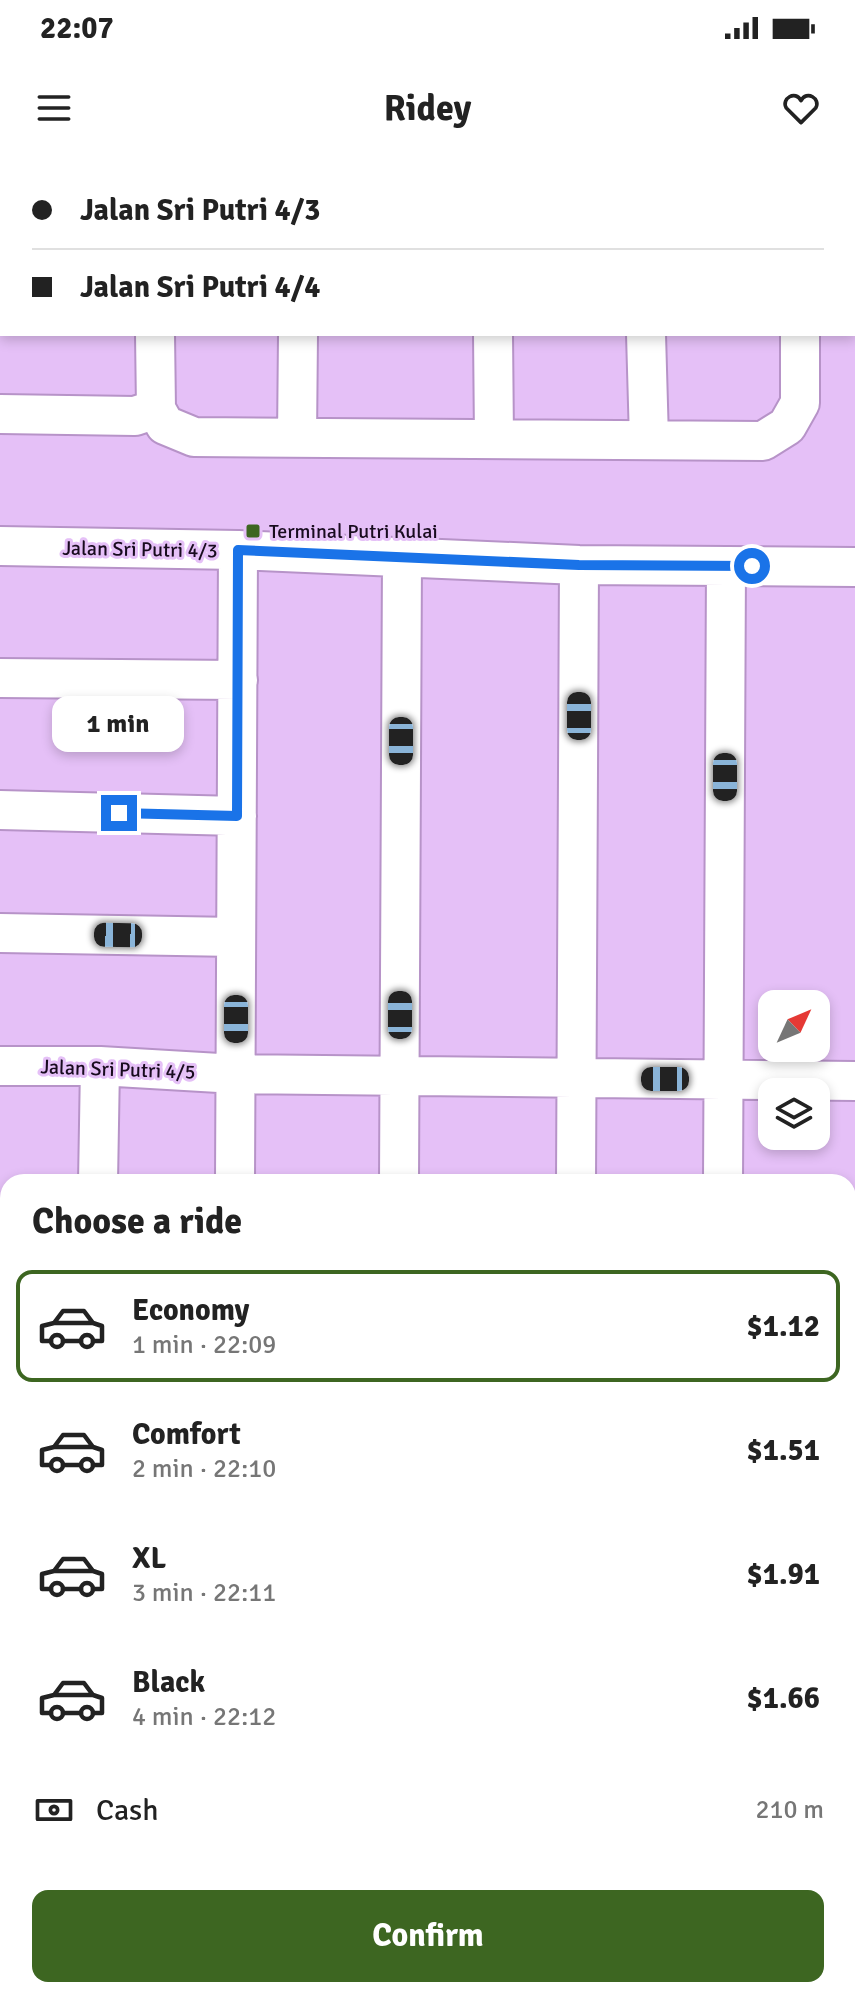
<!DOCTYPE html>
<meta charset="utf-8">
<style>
:root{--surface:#fff;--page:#f6f6f6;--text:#222;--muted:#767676;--line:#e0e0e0;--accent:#3d6621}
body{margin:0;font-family:Signika,sans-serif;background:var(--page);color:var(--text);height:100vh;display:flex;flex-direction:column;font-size:30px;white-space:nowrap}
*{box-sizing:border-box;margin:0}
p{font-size:26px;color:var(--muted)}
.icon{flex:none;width:44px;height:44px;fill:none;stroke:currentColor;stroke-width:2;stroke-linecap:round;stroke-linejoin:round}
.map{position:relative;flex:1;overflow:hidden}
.sheet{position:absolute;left:0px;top:1014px;width:856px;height:824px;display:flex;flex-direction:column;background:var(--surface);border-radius:24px 24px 0 0;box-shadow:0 4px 12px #0003}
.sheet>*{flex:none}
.guide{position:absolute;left:0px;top:0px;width:856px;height:176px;box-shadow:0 4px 12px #0003;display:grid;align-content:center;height:176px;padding:0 32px;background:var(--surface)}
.needle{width:52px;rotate:46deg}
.fabs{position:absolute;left:758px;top:830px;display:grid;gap:16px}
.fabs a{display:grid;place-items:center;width:72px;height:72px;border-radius:16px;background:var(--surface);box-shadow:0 4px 12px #0003;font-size:40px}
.end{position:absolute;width:36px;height:36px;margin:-18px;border:10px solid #1a73e8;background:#fff;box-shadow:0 0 0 4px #fff}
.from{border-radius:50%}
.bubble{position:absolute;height:56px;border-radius:16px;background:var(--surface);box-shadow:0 4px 12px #0003;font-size:26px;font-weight:800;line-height:56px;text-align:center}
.car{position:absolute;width:24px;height:48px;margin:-24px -12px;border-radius:10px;box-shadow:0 0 6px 2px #0007;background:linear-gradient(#222 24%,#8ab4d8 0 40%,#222 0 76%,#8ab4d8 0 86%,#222 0)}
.guide b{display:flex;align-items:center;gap:28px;height:76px;font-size:30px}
.guide b+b{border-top:2px solid var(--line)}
.guide i{width:20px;height:20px;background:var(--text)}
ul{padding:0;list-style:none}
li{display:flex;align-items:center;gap:24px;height:112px;margin:0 16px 12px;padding:0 16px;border:4px solid transparent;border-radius:16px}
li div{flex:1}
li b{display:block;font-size:30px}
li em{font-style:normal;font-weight:800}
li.on{border-color:var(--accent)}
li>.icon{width:72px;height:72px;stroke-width:1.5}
h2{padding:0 32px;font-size:36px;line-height:96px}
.pay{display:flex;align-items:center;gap:20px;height:88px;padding:0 32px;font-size:30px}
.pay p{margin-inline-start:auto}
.cta{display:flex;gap:16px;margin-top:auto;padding:16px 32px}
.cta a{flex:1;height:92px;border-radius:16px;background:var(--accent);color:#fff;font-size:32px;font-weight:800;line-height:92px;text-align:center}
.status{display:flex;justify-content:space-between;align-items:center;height:56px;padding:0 40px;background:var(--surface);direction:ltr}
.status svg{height:22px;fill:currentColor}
header{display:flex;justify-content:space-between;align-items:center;height:104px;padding:0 32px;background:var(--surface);font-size:36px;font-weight:800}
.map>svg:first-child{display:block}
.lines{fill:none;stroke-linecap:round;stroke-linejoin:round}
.minor-casing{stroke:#b793c8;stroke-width:42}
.minor{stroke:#fff;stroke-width:38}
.route{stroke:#1a73e8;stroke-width:10}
.poi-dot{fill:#3d6621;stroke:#e5c0f7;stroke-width:3}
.labels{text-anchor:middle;stroke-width:6;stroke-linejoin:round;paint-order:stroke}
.poi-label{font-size:20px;fill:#180b1e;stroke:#e5c0f7;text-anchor:start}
.street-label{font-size:20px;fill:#180b1e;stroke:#e5c0f7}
</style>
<div class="status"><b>22:07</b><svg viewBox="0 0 49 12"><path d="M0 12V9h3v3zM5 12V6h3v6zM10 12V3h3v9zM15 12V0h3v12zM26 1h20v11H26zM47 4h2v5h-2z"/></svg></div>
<header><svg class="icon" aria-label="menu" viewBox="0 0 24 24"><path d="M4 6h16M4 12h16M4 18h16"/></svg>Ridey<svg class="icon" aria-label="heart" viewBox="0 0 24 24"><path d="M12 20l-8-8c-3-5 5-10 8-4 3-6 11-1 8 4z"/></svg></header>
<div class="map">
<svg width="855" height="1838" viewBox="0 0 855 1838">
<rect width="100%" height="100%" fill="#e5c0f7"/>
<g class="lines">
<g class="minor-casing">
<path id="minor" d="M491,0V2
M643,0V2
M156,2V0
M300,2V0
M801,2V0
M155,174L156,249L165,265L194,277L763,281L787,266L800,243V174
M493,174L494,279
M646,174L649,280
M0,254L135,256L156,249
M297,278L298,174
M0,386L238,390L579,405L855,407
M0,518L238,520
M0,650L237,656
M0,773L236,777
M0,906H100L236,914L855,921
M98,1022L100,906
M235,1022L238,390
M399,1022L402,399
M576,1022L579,405
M723,1022L726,406
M0,1269H8
M0,1465H8
M852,1475L855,1236
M0,1614H8
M848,1642L855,1637
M0,1709H8"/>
</g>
<use href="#minor" class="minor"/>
</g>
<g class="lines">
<path class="route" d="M119,653L237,656L238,390L579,405L752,406"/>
</g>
<rect class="poi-dot" x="245" y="363" width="16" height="16" rx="4"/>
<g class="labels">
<g class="poi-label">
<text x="269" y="378">Terminal Putri Kulai</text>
</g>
<g class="street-label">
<text transform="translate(140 389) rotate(1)" y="7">Jalan Sri Putri 4/3</text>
<text transform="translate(118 909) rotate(2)" y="7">Jalan Sri Putri 4/5</text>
</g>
</g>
</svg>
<div class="fabs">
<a><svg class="needle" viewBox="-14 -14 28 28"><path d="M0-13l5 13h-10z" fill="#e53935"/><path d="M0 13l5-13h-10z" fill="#767676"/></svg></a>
<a><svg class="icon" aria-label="layers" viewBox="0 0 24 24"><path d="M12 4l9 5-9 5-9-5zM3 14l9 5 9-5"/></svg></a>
</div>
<i class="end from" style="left:752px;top:406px"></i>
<i class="end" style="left:119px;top:653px"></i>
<div class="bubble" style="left:52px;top:536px;width:132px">1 min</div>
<i class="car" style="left:579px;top:556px;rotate:0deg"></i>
<i class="car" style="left:401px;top:581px;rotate:180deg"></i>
<i class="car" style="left:725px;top:617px;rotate:180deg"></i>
<i class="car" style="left:118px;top:775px;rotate:271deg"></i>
<i class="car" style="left:400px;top:855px;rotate:0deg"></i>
<i class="car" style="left:236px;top:859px;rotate:180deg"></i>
<i class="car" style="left:665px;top:919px;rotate:270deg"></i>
<div class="guide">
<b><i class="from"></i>Jalan Sri Putri 4/3</b>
<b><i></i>Jalan Sri Putri 4/4</b>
</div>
<section class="sheet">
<h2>Choose a ride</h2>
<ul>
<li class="on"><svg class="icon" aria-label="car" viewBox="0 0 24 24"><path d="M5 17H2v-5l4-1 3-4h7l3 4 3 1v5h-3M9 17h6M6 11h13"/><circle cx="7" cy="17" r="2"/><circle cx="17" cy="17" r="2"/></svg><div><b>Economy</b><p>1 min · 22:09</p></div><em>$1.12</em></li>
<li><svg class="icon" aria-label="car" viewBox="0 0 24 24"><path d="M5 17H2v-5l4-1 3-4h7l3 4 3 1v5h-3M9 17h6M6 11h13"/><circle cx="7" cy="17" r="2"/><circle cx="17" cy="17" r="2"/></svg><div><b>Comfort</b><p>2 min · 22:10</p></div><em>$1.51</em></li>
<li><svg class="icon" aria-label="car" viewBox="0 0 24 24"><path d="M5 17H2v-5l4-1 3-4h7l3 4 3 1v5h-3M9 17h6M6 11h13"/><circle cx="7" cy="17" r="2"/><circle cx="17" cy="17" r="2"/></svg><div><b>XL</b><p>3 min · 22:11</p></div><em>$1.91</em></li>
<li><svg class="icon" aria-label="car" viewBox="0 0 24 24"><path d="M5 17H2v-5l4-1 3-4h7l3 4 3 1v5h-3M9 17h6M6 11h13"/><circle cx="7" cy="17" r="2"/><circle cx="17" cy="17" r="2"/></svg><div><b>Black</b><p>4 min · 22:12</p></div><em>$1.66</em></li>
</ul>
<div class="pay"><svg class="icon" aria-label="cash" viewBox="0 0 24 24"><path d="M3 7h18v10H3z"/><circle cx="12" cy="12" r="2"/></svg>Cash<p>210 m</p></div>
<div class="cta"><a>Confirm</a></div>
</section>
</div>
